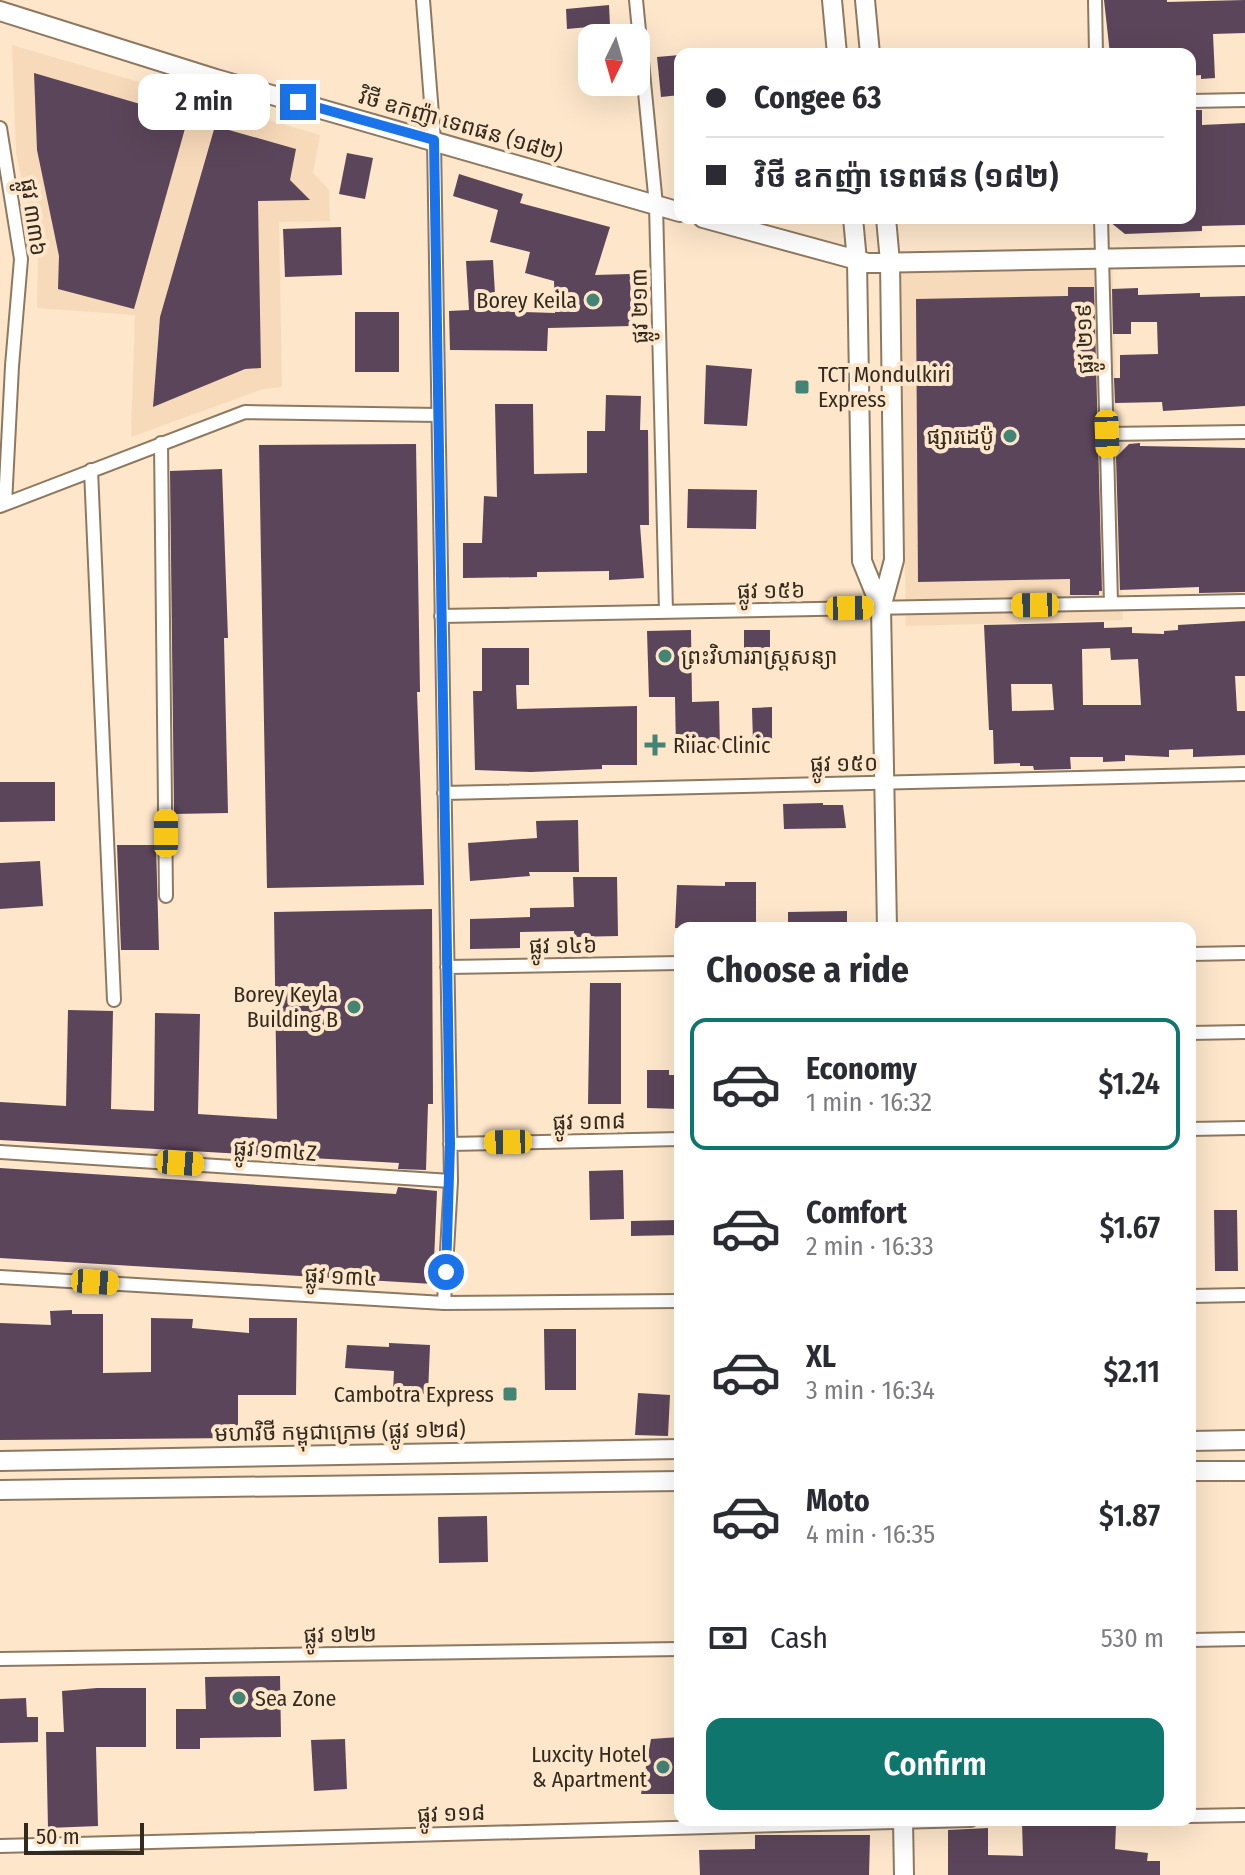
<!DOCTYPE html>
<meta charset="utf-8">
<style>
:root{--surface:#fff;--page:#f2f2f3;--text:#2b2b33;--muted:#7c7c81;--line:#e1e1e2;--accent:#0f766e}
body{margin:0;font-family:"Fira Sans Condensed","Noto Sans Khmer",sans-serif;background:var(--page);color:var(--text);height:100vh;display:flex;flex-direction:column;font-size:30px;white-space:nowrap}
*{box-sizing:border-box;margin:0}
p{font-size:26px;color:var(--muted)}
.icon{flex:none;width:44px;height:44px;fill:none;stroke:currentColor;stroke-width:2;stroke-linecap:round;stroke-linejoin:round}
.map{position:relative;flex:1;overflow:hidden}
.side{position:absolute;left:674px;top:922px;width:522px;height:904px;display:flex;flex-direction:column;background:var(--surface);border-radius:16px;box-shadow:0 8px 32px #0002}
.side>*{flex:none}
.guide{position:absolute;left:674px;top:48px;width:522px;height:176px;border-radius:16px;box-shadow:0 8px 32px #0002;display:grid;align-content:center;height:176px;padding:0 32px;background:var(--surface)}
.needle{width:52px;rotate:185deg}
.controls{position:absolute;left:578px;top:24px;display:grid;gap:16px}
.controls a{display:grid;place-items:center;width:72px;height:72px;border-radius:16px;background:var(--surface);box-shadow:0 8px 32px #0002;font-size:40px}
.scale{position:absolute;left:24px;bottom:20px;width:120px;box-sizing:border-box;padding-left:8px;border:4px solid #332a1f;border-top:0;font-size:22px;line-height:28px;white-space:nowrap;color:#332a1f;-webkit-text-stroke:6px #fde6ca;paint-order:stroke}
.end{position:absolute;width:36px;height:36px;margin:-18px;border:10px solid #1a73e8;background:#fff;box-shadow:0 0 0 4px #fff}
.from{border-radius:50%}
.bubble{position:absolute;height:56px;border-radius:16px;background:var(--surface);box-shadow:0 8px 32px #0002;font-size:26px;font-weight:600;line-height:56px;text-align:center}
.car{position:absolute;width:24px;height:48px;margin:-24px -12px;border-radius:10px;box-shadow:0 0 6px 2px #0007;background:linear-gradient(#f5c518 24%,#345 0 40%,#f5c518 0 76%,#345 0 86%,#f5c518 0)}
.guide b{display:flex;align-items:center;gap:28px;height:76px;font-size:30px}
.guide b+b{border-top:2px solid var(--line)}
.guide i{width:20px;height:20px;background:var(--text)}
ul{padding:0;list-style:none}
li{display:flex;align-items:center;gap:24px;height:132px;margin:0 16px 12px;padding:0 16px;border:4px solid transparent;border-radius:16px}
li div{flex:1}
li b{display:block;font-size:30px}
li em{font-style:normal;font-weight:600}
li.current{border-color:var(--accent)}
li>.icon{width:72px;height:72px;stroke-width:1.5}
h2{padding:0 32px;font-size:36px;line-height:96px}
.pay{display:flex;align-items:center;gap:20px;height:88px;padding:0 32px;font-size:30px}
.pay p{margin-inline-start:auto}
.primary-button{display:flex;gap:16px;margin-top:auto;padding:16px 32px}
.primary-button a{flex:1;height:92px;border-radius:16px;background:var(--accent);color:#fff;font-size:32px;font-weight:600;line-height:92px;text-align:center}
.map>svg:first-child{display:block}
.built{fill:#f7dab9}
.building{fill:#5b455a;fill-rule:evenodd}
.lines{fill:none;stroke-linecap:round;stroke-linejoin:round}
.street-casing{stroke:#8e7960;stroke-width:16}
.secondary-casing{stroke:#8e7960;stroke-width:22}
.street{stroke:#fff;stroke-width:12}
.secondary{stroke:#fff;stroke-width:18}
.route{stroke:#1a73e8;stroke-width:10}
.poi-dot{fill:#438474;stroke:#fde6ca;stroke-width:3}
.labels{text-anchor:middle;stroke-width:8;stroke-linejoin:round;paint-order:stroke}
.street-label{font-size:22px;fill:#332a1f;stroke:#fde6ca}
.poi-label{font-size:22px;fill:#332a1f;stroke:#fde6ca;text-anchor:end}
</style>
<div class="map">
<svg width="1245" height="1875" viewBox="0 0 1245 1875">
<rect width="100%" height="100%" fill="#fde6ca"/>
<path class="built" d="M12,45L320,135L313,173L329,190L330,221L279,222L282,387L263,389L131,437L135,315L37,308L38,258L16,153Z
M1112,247L1123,620L906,626L899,252Z"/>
<path class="building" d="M1104,0H1167V2L1245,0V33L1213,34L1215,78L1201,79V75L1190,76V54H1110Z
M609,5L610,25L567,29L566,9Z
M680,55V95L661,97L657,57Z
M34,73L188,118L134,309L58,289L59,256L37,150Z
M1190,110H1202V125L1245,123V225L1202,226V231L1125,234L1110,222V218H1190Z
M215,126L296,149L290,180L310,200L258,201L261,368L245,369L153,407L160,317Z
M347,153L373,158L365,199L339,194Z
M459,174L523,194L520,203L610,227L595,275L630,274L632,326L548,328L547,351L450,350L449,311L469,310L466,261L493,260L496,311L555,313L554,281L525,273L530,252L490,242L498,210L453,196Z
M341,227L342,275L285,277L283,229Z
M1068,287H1094L1102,591H1099V595H1070V579L918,582L916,299L1068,296Z
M1138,288V295L1200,293V297L1245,296V406L1163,411L1162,402L1115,403L1114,378H1120V355L1158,354L1157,322H1131V334H1113L1112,289Z
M355,312H399V372H355Z
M706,365L752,369L747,426L704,424Z
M606,395L641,396L640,430H648L649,525H640L644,578L609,580V571L537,572V577L463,578V543H482L484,496L497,497L495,404H533L534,474L587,473V431H605Z
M1140,443V446L1245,448V592L1199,593V587L1120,590L1116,457L1129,444Z
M416,444L420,692H417L424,885L267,888L259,445Z
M222,469L228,638H224L228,813L174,814L170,471Z
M688,489L757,490L756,529L687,528Z
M1245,621V676H1235L1237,711H1245V755L1193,757V749L1169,750V757L1125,755V761L1103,762V757H1070L1071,769L1034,770L1033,766H1020V763L994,764L993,730H989L984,625L1104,622V628L1132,627V633L1164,634V631L1178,630V625ZM1110,648L1111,660L1138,659L1141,705H1083L1082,649ZM1011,684H1052L1054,710L1012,711Z
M691,630L692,702L719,701L720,750L676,751L675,697H649L647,631Z
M744,630H770V659H744Z
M482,648H529V685H516L517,709L637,706V765H602V769L531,772L475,770L473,691H482Z
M772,707V742H753L752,708Z
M0,782H55V821L0,822Z
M823,803V805H843L846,828L784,829L783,804Z
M578,820L579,872H529L530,876L470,881L468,843L537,838L536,821Z
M117,845H156L159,950H121Z
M40,861L43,906L0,909V863Z
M573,877H617L618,936L574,937V931L520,932V948L470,949V919L530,917V908L574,907Z
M725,882H756V928H675L677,885L725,886Z
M432,909L433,1104H428L426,1170L398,1169L399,1163L0,1140V1102L66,1106L68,1010L113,1011L111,1109L154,1111L155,1013L200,1014L198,1114L277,1119L274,912Z
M847,911V928H788V912Z
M590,983H621V1104H588Z
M647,1070H669V1075H680V1109L647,1108Z
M0,1168L396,1194L398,1187L437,1191L433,1284L0,1258Z
M623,1170L624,1219L590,1220L589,1171Z
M1214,1210H1237L1238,1271H1215Z
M680,1220V1235L631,1236V1221Z
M72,1310V1314H103V1373L151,1372V1318L193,1319L192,1328L249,1333V1318H297L296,1395H238V1438L0,1440V1323L51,1325L50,1311Z
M544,1329H576V1390H545Z
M389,1343L430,1345L428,1394L393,1392L394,1371L345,1368L347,1345L389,1347Z
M638,1393L670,1395L668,1436L635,1435Z
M487,1516L488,1562L439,1563L438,1517Z
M280,1676L281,1737L200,1738V1749H176V1709H206L205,1677Z
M97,1688H146V1747H96L98,1826L48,1828L46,1732H64L62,1691Z
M26,1698L27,1717H38V1742L0,1743V1699Z
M680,1737V1794H641L651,1739Z
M345,1739L347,1789L314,1791L311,1740Z
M1022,1823L1116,1825L1115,1849L1148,1853L1147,1861H1160V1875H948V1830L988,1828V1855L1023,1856Z
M755,1835H870L869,1875H700L699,1850L755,1849Z"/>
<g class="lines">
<g class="street-casing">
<path id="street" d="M423,0L434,140L451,1181L444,1303
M636,0L656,205L666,612
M1095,0L1096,54
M1190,101L1245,100
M0,128L21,259L12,366L5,504
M1101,218L1111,603
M1107,434L1245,432
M161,443L166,896
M91,470L114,1000
M0,506L245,412L438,415
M441,616L1245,601
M444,793L1245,774
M1190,954L1245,953
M447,967L680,963
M1190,1033L1245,1032
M1190,1129L1245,1128
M450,1144L680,1139
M0,1152L451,1181
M0,1277L444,1303L680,1301
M1190,1296L1245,1295
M1190,1640L1245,1639
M0,1659L680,1649
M1190,1816L1245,1815
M0,1846L971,1820"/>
</g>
<g class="secondary-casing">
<path id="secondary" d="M832,0L837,54
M865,0L870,54
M0,11L216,79L680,212
M703,218L868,263L1245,256
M853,218L857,261L862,561L881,608
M886,218L890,262L894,560L881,608L887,928
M1190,1441L1245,1440
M0,1461L680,1449
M1190,1471H1245
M0,1490L680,1481
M903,1820L904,1875"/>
</g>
<use href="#street" class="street"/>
<use href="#secondary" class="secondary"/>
</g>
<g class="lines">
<path class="route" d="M298,102L434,140L450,1144L446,1272"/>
</g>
<g class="poi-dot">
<circle cx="593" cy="300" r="8"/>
<rect x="794" y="379" width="16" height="16" rx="4"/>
<circle cx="1010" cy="436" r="8"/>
<circle cx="665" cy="656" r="8"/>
<path d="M651 733h8v8h8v8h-8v8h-8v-8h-8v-8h8z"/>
<circle cx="354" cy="1007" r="8"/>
<rect x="502" y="1386" width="16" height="16" rx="4"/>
<circle cx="239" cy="1698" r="8"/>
<circle cx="663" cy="1767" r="8"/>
</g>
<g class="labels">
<g class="street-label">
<text transform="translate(461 124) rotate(16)" y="8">វិថី ឧកញ៉ា ទេពផន (១៨២)</text>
<text transform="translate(34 217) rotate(82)" y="8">ផ្លូវ ៣៣៦</text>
<text transform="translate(639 306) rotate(-91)" y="8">ផ្លូវ ២១៣</text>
<text transform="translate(1084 339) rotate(-92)" y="8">ផ្លូវ ២១៩</text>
<text transform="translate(771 590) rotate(-1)" y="8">ផ្លូវ ១៥៦</text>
<text transform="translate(844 763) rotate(-1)" y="8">ផ្លូវ ១៥០</text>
<text transform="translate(563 945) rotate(-1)" y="8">ផ្លូវ ១៤៦</text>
<text transform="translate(589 1121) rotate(-1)" y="8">ផ្លូវ ១៣៨</text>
<text transform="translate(275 1150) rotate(4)" y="8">ផ្លូវ ១៣៤Z</text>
<text transform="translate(341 1276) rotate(3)" y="8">ផ្លូវ ១៣៤</text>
<text transform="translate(340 1431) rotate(-1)" y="8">មហាវិថី កម្ពុជាក្រោម (ផ្លូវ ១២៨)</text>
<text transform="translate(340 1634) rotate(-1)" y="8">ផ្លូវ ១២២</text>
<text transform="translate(451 1813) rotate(-2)" y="8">ផ្លូវ ១១៨</text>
</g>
<g class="poi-label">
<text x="577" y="308">Borey Keila</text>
<text x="818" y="382" text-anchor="start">TCT Mondulkiri<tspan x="818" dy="25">Express</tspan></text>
<text x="994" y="444">ផ្សារដេប៉ូ</text>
<text x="681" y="664" text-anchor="start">ព្រះវិហាររាស្ត្រសន្យា</text>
<text x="673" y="753" text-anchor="start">Riiac Clinic</text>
<text x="338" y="1002">Borey Keyla<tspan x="338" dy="25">Building B</tspan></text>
<text x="494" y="1402">Cambotra Express</text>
<text x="255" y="1706" text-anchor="start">Sea Zone</text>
<text x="647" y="1762">Luxcity Hotel<tspan x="647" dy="25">&amp; Apartment</tspan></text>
</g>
</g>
</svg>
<div class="controls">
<a><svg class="needle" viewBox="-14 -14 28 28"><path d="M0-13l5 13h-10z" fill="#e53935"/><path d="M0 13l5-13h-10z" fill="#7c7c81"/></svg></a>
</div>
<div class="scale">50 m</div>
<i class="end from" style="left:446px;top:1272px"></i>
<i class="end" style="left:298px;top:102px"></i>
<div class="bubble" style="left:138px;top:74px;width:132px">2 min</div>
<i class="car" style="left:1107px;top:434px;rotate:178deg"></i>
<i class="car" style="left:1035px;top:605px;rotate:269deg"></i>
<i class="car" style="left:850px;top:608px;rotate:89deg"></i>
<i class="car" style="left:166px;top:833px;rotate:0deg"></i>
<i class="car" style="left:508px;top:1142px;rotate:269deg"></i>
<i class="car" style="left:180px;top:1163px;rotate:94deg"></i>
<i class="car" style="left:95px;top:1282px;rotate:94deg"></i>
<div class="guide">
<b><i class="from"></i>Congee 63</b>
<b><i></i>វិថី ឧកញ៉ា ទេពផន (១៨២)</b>
</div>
<section class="side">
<h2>Choose a ride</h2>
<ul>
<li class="current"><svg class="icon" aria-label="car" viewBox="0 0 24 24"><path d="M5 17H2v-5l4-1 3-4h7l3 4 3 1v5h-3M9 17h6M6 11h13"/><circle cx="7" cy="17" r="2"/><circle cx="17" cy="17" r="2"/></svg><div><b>Economy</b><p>1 min · 16:32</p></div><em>$1.24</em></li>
<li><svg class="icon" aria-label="car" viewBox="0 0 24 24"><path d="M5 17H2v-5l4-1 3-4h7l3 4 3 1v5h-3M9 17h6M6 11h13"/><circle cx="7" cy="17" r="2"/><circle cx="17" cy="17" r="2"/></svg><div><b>Comfort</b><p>2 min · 16:33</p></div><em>$1.67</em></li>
<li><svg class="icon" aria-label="car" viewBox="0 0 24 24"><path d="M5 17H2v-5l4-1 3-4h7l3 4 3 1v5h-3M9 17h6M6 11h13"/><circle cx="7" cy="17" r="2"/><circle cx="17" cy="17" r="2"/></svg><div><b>XL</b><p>3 min · 16:34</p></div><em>$2.11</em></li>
<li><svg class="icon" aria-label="car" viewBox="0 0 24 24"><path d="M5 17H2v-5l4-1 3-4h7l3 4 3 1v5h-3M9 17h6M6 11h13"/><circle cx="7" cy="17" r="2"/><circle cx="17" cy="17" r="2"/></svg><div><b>Moto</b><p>4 min · 16:35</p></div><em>$1.87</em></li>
</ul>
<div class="pay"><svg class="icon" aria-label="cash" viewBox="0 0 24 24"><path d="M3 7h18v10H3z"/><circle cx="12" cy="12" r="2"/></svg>Cash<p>530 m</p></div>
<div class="primary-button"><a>Confirm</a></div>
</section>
</div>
